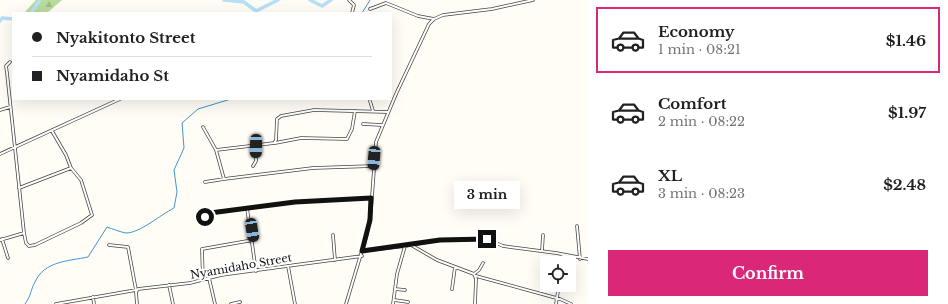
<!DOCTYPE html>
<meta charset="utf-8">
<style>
:root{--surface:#fff;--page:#f2f2f2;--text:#202124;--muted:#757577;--line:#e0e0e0;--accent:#db2777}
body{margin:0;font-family:"Libre Baskerville",serif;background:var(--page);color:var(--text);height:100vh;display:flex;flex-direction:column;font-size:15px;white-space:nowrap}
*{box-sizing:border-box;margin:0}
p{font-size:13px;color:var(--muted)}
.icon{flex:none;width:22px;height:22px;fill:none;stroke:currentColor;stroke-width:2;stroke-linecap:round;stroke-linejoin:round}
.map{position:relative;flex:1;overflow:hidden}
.details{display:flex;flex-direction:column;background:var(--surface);width:360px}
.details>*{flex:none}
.banner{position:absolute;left:12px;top:12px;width:380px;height:88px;border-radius:0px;box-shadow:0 4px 16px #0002;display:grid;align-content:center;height:88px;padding:0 20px;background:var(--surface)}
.fabs{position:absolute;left:540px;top:256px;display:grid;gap:8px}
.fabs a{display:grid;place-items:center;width:36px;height:36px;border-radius:0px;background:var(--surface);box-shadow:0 4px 16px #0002;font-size:20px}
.end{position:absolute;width:18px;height:18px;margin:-9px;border:5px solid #111;background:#fff;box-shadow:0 0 0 2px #fff}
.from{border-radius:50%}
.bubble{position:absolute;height:28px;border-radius:0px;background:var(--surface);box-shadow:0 4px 16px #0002;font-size:13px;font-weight:800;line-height:28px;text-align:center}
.car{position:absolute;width:12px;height:24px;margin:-12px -6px;border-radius:5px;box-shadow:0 0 3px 1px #0007;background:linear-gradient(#222 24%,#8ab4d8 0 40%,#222 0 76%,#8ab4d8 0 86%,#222 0)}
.banner b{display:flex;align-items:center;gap:14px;height:38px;font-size:15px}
.banner b+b{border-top:1px solid var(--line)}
.banner i{width:10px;height:10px;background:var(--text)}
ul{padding:7px 0 0;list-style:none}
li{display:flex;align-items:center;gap:12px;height:66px;margin:0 8px 6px;padding:0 12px;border:2px solid transparent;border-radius:0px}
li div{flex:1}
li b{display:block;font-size:15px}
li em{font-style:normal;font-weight:800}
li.on{border-color:var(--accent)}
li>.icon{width:36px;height:36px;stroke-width:1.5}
.action{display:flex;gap:8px;margin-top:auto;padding:8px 20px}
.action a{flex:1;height:46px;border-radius:0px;background:var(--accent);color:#fff;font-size:16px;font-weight:800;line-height:46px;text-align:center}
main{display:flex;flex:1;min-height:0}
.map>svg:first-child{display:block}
.forest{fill:url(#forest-firs)}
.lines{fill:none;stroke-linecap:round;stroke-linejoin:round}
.stream{stroke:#3f96cf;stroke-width:1}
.river{stroke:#b9e0f7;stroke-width:3.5}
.minor-casing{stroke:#444;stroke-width:3.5}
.minor{stroke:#fff;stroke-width:2}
.route{stroke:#111;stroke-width:5}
.labels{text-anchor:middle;stroke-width:4;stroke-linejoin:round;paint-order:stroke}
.street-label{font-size:11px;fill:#111;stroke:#fff}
</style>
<main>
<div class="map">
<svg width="588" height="304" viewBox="0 0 588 304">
<defs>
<pattern id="forest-firs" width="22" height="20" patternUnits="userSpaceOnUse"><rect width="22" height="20" fill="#b9dc9c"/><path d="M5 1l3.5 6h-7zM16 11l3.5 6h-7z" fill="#9ebc85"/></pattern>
</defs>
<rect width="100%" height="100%" fill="#fffdf5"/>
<path class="forest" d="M36,0H62L47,13H24Z"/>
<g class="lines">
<path class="stream" d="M362,13L370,0
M25,304C32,294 30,291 35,282C44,261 69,261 88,257L107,227C113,229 120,232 126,233C140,233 160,215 174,208L177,192L174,170L184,148L182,123L198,109L231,99"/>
<path class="river" d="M224,0L244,2L256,11L278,0
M310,0L322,6L331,0
M31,13L40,0
M0,21L2,18L13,19"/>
<g class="minor-casing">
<path id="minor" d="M349,0L354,5L352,13
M370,9L386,3L418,16L434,19
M10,62L6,66L7,73L24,233L26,243L29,246L35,245L81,223L92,215L81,180L71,168L66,155L52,131
M370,101L373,111
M0,110L10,107
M363,124L382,125
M203,127L216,150L224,179L313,168L373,166
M275,143L301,138L347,139L352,129L355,111
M216,150L274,143L276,140L277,119L281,116L314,110L388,112
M0,154L120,99
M253,166L256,161V146
M205,182L224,179
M19,188L71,168
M247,208L256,271
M206,223L205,215L210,213L295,202L371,198
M577,226L580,259
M333,235L335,260
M2,239L8,258
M0,240L24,233
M411,245L437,260L474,274L476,279L475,304
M405,246L440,240L487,239L503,246L556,253L588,259
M362,251L405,246L397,274L393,304
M542,251L543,235
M561,263L563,255
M288,266L295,304
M474,274L479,270L483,263
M476,276L560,299L571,304
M209,278L215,304
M203,280L202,249L253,240
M169,285L173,304
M395,289L405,290
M452,289L455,267
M93,297L94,304
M394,300L408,302
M56,304L136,290L128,247L109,245
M137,304L136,292L138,289L190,283L221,275L362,256
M231,304L240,302
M346,304L367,234L371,210L376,142L396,94L429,24L434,19L443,15L492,9L533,0
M556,304L559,285"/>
</g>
<use href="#minor" class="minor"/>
</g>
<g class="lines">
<path class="route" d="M205,217L206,214L210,213L295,202L371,198L370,220L362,251L440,240L487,239"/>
</g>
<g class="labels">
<g class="street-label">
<text transform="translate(241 266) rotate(-10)" y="4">Nyamidaho Street</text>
</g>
</g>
</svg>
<div class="fabs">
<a><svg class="icon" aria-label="locate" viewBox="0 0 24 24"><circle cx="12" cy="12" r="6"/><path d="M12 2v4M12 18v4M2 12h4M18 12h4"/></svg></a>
</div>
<i class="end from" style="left:205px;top:217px"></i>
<i class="end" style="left:487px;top:239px"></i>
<div class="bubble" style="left:454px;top:181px;width:66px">3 min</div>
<i class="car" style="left:256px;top:146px;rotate:181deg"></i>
<i class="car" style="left:374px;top:158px;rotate:185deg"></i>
<i class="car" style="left:252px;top:230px;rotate:171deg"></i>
<div class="banner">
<b><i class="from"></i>Nyakitonto Street</b>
<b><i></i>Nyamidaho St</b>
</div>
</div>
<section class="details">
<ul>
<li class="on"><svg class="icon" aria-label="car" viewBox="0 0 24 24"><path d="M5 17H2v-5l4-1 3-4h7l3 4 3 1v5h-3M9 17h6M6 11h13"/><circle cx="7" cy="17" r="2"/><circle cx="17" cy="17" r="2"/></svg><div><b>Economy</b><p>1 min · 08:21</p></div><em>$1.46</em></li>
<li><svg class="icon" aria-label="car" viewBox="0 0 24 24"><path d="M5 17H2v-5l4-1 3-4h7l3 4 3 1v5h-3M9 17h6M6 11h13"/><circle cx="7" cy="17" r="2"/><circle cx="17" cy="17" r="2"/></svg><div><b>Comfort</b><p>2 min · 08:22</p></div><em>$1.97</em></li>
<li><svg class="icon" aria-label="car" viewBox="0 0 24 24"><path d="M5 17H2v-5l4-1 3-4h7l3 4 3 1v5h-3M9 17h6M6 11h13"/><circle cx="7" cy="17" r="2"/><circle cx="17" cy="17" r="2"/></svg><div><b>XL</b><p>3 min · 08:23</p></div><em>$2.48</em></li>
</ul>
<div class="action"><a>Confirm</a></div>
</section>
</main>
